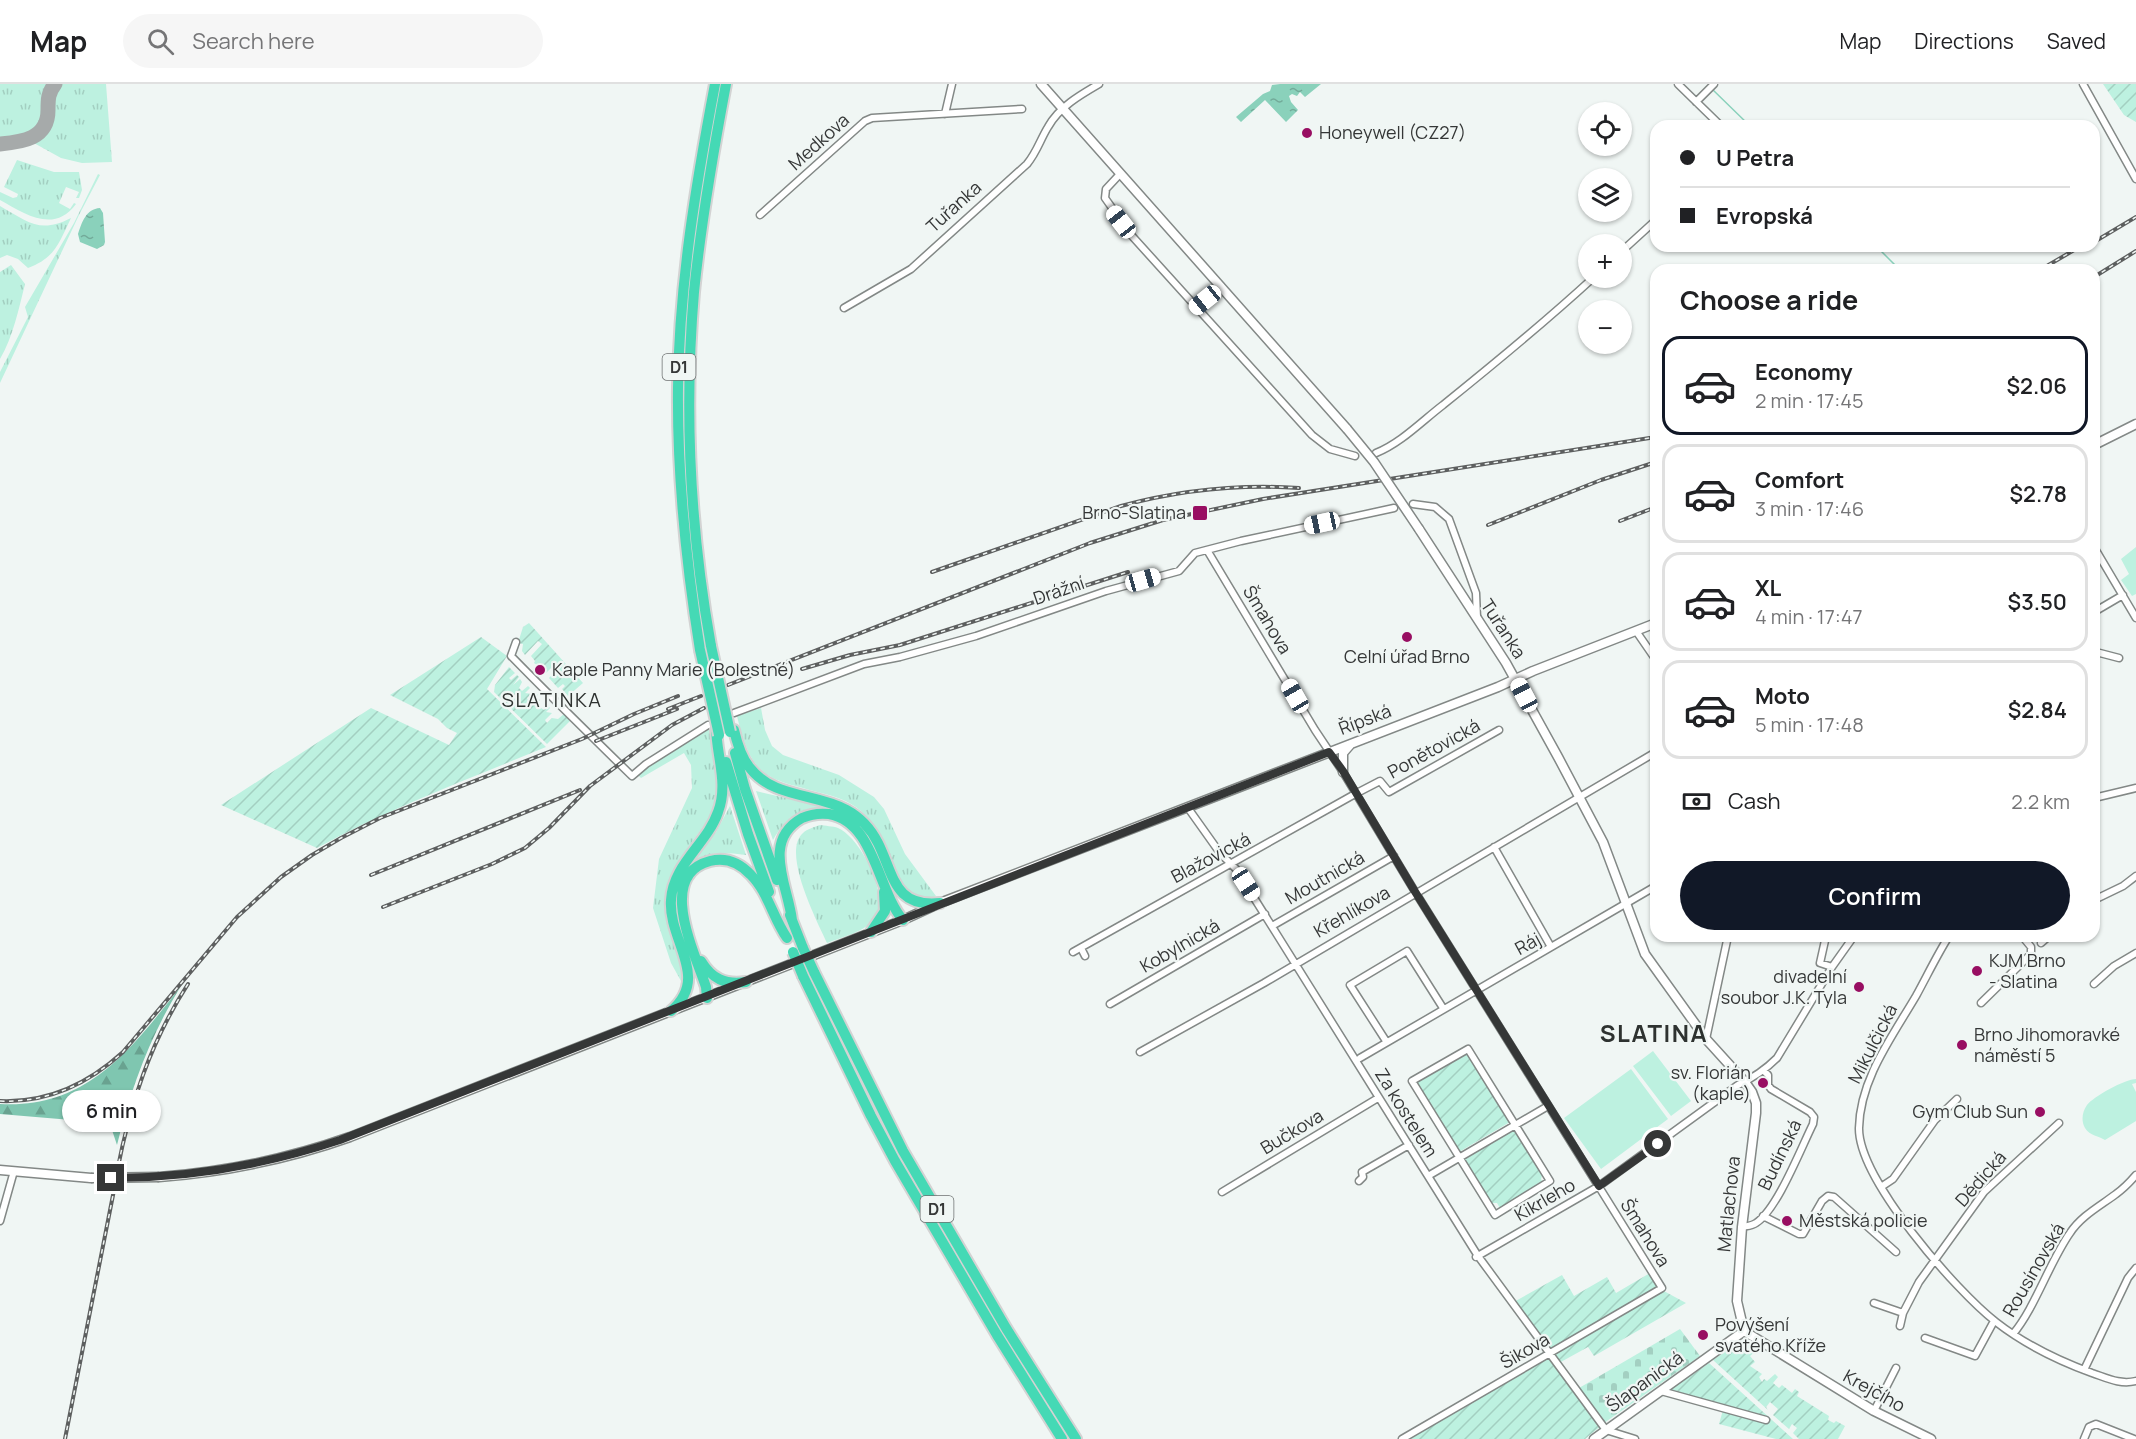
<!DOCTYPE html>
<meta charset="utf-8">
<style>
:root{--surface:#fff;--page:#f6f6f6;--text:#202124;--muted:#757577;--line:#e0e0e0;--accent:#111827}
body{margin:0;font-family:Manrope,sans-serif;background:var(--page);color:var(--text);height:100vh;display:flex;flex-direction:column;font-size:22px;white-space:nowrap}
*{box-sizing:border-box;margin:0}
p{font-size:20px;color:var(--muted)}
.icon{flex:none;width:33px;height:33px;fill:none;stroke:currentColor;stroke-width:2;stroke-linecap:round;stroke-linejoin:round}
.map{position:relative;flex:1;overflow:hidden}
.side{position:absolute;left:1650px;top:180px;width:450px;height:678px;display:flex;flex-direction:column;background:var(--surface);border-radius:18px;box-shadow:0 2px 4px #0004}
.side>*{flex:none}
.top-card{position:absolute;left:1650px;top:36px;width:450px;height:132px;border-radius:18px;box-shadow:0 2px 4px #0004;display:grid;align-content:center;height:132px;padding:0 30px;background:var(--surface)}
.fabs{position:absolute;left:1578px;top:18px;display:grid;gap:12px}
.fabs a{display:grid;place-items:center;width:54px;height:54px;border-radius:50%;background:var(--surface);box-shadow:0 2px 4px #0004;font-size:30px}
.end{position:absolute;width:27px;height:27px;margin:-14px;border:8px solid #353737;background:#fff;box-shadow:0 0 0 3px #fff}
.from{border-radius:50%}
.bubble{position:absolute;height:42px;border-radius:21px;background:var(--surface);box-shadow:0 2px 4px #0004;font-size:20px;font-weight:600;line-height:42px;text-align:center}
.car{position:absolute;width:18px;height:36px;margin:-18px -9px;border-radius:8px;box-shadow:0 0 4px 2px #0007;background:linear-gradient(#fff 24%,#345 0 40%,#fff 0 76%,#345 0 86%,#fff 0)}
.top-card b{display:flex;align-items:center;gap:21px;height:57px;font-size:22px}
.top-card b+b{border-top:2px solid var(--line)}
.top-card i{width:15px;height:15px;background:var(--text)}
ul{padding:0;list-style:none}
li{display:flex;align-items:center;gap:18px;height:99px;margin:0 12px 9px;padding:0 18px;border:3px solid var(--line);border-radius:18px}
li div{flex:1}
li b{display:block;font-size:22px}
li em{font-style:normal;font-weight:600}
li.active{border-color:var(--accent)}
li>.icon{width:54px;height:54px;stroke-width:1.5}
h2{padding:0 30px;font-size:27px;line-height:72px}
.pay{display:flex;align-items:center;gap:15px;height:66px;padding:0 30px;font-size:22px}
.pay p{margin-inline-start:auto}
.button{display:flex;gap:12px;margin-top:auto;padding:12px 30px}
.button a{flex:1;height:69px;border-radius:36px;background:var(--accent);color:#fff;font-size:24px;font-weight:600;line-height:69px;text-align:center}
header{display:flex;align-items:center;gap:36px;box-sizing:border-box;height:84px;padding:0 30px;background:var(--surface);border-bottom:2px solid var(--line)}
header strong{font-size:28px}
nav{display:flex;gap:33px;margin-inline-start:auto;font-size:21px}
.search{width:420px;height:54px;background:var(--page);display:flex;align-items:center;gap:15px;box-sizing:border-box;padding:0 21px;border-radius:33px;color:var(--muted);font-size:22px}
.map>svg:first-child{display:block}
.grass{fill:url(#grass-tufts)}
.forest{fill:url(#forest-firs)}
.cemetery{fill:url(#cemetery-stones)}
.park{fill:#bdf1e0}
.garden{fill:url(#garden-furrows)}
.water{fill:url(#water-ripples)}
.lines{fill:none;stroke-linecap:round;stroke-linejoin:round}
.stream{stroke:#8ad1bb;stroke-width:1.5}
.taxiway{stroke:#a6aaaa;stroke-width:15}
.street-casing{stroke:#838886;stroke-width:9}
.secondary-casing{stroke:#838886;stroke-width:11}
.highway-casing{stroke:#d3d3d3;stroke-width:14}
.street{stroke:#fff;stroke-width:6}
.secondary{stroke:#fff;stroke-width:8}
.highway{stroke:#45d9b5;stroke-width:10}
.rail-casing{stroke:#5d5f5f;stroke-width:4}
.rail{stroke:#f0f6f4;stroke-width:1.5;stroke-dasharray:4.5;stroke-linecap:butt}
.secondary-bridge-casing{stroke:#838886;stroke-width:11;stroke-linecap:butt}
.highway-bridge-casing{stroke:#d3d3d3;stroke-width:14;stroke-linecap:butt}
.secondary-bridge{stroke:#fff;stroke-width:8}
.highway-bridge{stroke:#45d9b5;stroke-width:10}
.route{stroke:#353737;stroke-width:8}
.poi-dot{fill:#980e62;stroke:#f0f6f4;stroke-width:2}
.labels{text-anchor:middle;stroke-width:4.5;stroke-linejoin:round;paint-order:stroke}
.shield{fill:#f0f6f4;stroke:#6d7070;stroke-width:1.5}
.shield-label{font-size:16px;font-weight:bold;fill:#353737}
.poi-label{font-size:18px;fill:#353737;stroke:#f0f6f4;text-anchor:start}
.street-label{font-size:18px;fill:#353737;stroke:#f0f6f4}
.neighbourhood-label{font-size:20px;letter-spacing:1.5px;fill:#2e3230;stroke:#f0f6f4}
.district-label{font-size:24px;font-weight:bold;letter-spacing:1.5px;fill:#2e3230;stroke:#f0f6f4}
</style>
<header>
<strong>Map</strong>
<div class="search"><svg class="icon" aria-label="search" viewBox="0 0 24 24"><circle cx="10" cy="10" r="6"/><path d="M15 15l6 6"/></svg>Search here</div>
<nav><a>Map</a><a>Directions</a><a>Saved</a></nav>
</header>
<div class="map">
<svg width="2136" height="1355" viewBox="0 0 2136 1355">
<defs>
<pattern id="grass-tufts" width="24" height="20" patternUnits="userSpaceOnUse" patternTransform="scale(1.5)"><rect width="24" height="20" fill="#bdf1e0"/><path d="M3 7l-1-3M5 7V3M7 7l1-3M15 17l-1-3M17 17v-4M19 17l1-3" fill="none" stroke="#a3cfc1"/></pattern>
<pattern id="forest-firs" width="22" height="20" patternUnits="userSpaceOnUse" patternTransform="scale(1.5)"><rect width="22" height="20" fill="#7fc6b0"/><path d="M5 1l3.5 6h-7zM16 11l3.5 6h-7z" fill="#69a290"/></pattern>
<pattern id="cemetery-stones" width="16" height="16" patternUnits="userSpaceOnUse" patternTransform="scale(1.5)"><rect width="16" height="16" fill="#bdf1e0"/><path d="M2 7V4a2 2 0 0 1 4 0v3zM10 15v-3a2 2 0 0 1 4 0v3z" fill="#a3cfc1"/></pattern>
<pattern id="garden-furrows" width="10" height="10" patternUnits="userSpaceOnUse" patternTransform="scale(1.5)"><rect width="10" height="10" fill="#bdf1e0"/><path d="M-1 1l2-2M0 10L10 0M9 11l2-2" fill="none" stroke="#a3cfc1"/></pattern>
<pattern id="water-ripples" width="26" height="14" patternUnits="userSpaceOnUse" patternTransform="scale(1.5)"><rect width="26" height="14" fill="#8ad1bb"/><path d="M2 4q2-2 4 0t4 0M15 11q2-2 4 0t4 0" fill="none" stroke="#72aa99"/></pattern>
</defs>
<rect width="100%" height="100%" fill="#f0f6f4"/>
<path class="grass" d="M0,0H106L112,78L82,79L61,74L23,53L0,54Z
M17,76L54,88H79L82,106L79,114H76L79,108L66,103L59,119L70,125L74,119L76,120C54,150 25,130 0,116V108L13,114L17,113L18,110L4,103Z
M98,90L100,91L79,131L0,299V288L28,233L25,223L74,139Z
M0,122C28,138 40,150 71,134C59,159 55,174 28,184L18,175L7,171L0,174Z
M11,181L25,200C19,224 13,253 0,275V188Z
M761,624L765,646L772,662L783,671L839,691L874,713L884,725L905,770L936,812L922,817C916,813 909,809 903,804C898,798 895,786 893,778C886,762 878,743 865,731C854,719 840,714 825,710C767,694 752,696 737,632Z
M710,645C715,666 724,695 717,718C710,742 672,775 672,797C672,821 692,888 684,907C682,910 676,914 674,917L681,905V897L671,879L653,824L659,775L692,704L691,681L684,669L641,694L638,691L644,685L696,650Z
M756,707L824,723C797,725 787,733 773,756Z
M730,722L746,771C720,768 709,766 688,783L716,748Z
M820,741C825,742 833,742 838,744C860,753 890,812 876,833C866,848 842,853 827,859C817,837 781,768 803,749C807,745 815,743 820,741Z"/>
<path class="forest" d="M181,902C150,952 131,1004 117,1061L111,1043L107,1039L0,1030V1020C88,1025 132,964 181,902Z"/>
<path class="cemetery" d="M1680,1245L1700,1272L1604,1339L1579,1304Z"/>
<path class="park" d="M2136,463V510L2132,512L2121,496L2129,490L2121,475Z
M1653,967L1691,1017L1671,1032L1633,982Z
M1631,985L1668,1035L1601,1085L1564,1034Z
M2136,995V999L2132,1000L2136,1008V1037L2105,1056C2099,1052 2090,1052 2085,1044C2081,1037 2082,1028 2087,1021C2093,1013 2125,995 2136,995Z"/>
<path class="garden" d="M2103,0H2136V38L2124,31Z
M529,539L583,599L568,612L562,605L565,602L563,600L558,604L549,594L557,586L556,584L553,586L551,584L545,590L543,588L544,586L534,579L535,577L531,572L542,560L538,557L525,571L522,567L523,560L518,559L523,543Z
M481,553L507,572L487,605L546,663C469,695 390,724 317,764L221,721L371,624L449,661L457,649L447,644L438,635L390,611Z
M509,583L515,589L509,594L511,596L517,591L519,593L513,601L520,595L522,598L519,604L522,607L528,602L530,604L525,609L532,610L527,614L528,616L536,609L538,611L535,614L540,616L537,621L544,626L548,622L550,624L546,628L552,629L545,636L547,639L552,634L558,635L564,630L570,637L547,660L494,608L495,601Z
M1469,968L1510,1038L1459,1068L1415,997Z
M1516,1044L1543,1088L1541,1095L1544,1101L1501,1126L1497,1119H1489L1462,1076Z
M1650,1189L1662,1206L1686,1219L1594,1272L1588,1263L1559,1279L1602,1341L1585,1355H1405L1547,1272L1512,1219L1562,1191L1574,1212L1607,1193L1616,1209Z
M1747,1253L1759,1264L1750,1272L1755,1278L1750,1282L1762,1290L1759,1293L1762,1298L1764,1295L1767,1297L1775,1290L1778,1293L1773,1299L1779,1304L1782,1301L1792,1309L1795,1305L1799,1308L1797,1312L1829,1332L1828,1336L1834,1339L1836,1337L1845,1342L1838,1355H1799L1793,1349L1797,1344L1792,1340L1789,1345L1773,1331L1778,1325L1770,1318L1766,1323L1768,1326L1713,1276Z
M1709,1279L1793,1355H1776L1719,1340L1723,1326L1666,1309Z"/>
<path class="water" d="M1280,0H1321L1305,13L1300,8L1297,12L1292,10L1289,12L1291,18L1298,26L1286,38L1265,16L1241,38L1236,33L1263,10L1270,7L1272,1Z
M100,124L103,129L105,158L104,161L97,165L80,158L78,150C82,138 86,125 100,124Z"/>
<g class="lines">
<path class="stream" d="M1712,5L1750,42
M1876,162L1900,186"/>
<path class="taxiway" d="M0,60C22,58 48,55 48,26C48,15 48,9 55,0"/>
<g class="street-casing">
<path id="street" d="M1678,0L1721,42
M2083,0L2136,95
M1696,18L1714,0
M945,30L952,0
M1120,90L1106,105L1105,114L1132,152L1312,351L1330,365L1355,372
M760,131L865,37L872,34L1022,25
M1622,167L1656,136
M1196,223L1221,202
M844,224L911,185L1027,80C1037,68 1040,56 1048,43C1059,23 1080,11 1099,0
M1376,369C1401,359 1422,337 1443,321C1494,280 1545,238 1593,194
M1413,420L1435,423L1449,435L1476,509L1477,534
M2094,463L2136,534
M1207,466L1315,646L1343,688L1414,806L1662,1204L1402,1355
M2094,528L2123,511
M1636,547L1656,576
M516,558L511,572C551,613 591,652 632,692L646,680L708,641
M2094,575L2096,568L2119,574
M734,629L864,580L900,573L976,552L1106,507L1179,487L1195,469L1241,457L1394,424
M2094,714L2136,704
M1188,724L1220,769L1236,785L1478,1172L1606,1346L1635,1355
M1494,763L1551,863
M2094,816L2123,802L2136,792
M1272,842L1394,772
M1826,852L1820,879L1832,883
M1949,852C1937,871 1927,892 1916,912C1892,953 1860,995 1859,1044C1858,1095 1956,1207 1996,1238C2023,1259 2059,1277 2092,1289C2107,1294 2120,1301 2136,1297
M2041,859L2049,852
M1081,864L1085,872
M1073,868L1355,710L1380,697L1389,708L1499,646
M2094,900L2114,882L2136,869
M1981,919L2031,870V863L2022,852
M1110,920L1265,830
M1706,955L1728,852
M1386,957L1350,901L1407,867L1443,924
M1468,965L1550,1097L1495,1131L1412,997Z
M1140,968L1264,899L1656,668
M1360,974L1656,802
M1428,1092L1548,1022
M1359,1097L1363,1093L1362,1088L1409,1061
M1881,1103L1893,1095L1935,1036L1957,1015
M1222,1108L1378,1014
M1763,1132L1799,1150H1803L1822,1117L1828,1112L1834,1113L1896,1168
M0,1137L14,1087
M1742,1143C1747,1142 1752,1142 1756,1139C1777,1126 1801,1064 1813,1040L1814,1033L1810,1028L1771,1005L1768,1001V991L1763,986
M1476,1173L1599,1102L1738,1001C1753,994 1765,986 1777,974L1832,883L1854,852
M1874,1219L1903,1229
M1900,1242L1903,1229L1919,1198L1984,1108L2059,1039
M2013,1250C2035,1224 2049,1179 2070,1149C2081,1132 2100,1122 2116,1110C2123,1105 2130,1098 2136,1091
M1925,1254L1975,1272L1994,1237
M2084,1286L2128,1194L2136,1184
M1661,1307L1766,1336
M1874,1327L1896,1284
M2084,1355L2089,1343L2096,1340L2134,1355"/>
</g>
<g class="secondary-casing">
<path id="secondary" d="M1041,0L1347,345
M2094,361L2136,340
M1419,445L1506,579L1558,673L1603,758L1645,870L1706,955L1745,998L1752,1008L1756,1019V1029L1742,1143L1737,1217L1744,1247
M1343,688V669L1350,661
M0,1086L91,1094
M159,1093C225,1088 288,1075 350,1053L903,836L940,819L1498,603L1533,587L1656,539
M1744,1247L1874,1327L1931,1355
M1594,1355L1744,1247"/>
</g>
<g class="highway-casing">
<path id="highway" d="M711,562C690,445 684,326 694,208C701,138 713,69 726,0
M700,566C686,479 677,392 678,303C679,201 696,100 715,0
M734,646C737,659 741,673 750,684C783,726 848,699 878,759C894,791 894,824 940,819
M735,669L745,705L777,796
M726,678L748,750L769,808
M790,831L803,864
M792,836C788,802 761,757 802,734C811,730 820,729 829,730C875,738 877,806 903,836
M871,848L885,827L884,808
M701,877C712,895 725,901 746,898
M814,888L903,1067L1006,1244L1076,1355
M803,892L871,1032L895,1077L997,1251L1062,1355
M707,914L706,903C696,871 655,791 710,777C726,773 740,779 751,791C768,808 773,834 787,854
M671,927C711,893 668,857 671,816C673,780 707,760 718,728C729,699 716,671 716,642"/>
</g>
<use href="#street" class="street"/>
<use href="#secondary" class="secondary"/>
<use href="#highway" class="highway"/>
<g class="rail-casing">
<path id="rail" d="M2094,158L2136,133
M2040,186L2081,162
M2094,193L2136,167
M1620,437L1656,423
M1488,441L1601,396L1656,378
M932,488L1121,422C1180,406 1239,400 1299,404
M802,585L850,571L900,561L1128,488
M728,601L1090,459L1163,436L1263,415L1656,353
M668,625L701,612
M596,657L677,625
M371,791L580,706
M383,823L492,780L525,764L549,744L590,702L672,641L704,624
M0,1017C48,1019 88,1000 123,968L237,833L281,793L312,771L341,754L380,734L582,655L634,630L678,612
M117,1088C130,1020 150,959 188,900
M65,1355L115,1101"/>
</g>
<use href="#rail" class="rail"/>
<g class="secondary-bridge-casing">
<path id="secondary-bridge" d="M1347,345L1374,378L1419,445
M91,1094L159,1093"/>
</g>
<g class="highway-bridge-casing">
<path id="highway-bridge" d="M711,562L730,648
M700,566L719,651
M803,864L814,888
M793,868L803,892"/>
</g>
<use href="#secondary-bridge" class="secondary-bridge"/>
<use href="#highway-bridge" class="highway-bridge"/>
</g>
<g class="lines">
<path class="route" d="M111,1094C190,1094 265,1081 340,1056L1329,668L1343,687L1414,806L1599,1102L1658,1060"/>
</g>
<g class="poi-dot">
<circle cx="1307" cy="49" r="6"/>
<rect x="1192" y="421" width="16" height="16" rx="3"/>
<circle cx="1407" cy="553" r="6"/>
<circle cx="540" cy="586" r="6"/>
<circle cx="1977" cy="887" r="6"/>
<circle cx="1859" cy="903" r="6"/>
<circle cx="1962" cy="961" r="6"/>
<circle cx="1763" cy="999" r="6"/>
<circle cx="2040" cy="1028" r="6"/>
<circle cx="1787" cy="1137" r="6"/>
<circle cx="1703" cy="1251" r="6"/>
</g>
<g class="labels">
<g class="shield">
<rect x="662.5" y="270" width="33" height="26" rx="4.5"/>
<rect x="920.5" y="1112" width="33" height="26" rx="4.5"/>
</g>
<g class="shield-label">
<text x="679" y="289">D1</text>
<text x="937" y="1131">D1</text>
</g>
<g class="poi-label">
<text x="1319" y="55">Honeywell (CZ27)</text>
<text x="1186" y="435" text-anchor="end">Brno-Slatina</text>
<text x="1407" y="579" text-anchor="middle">Celní úřad Brno</text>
<text x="552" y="592">Kaple Panny Marie (Bolestné)</text>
<text x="1989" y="883">KJM Brno<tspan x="1989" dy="21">- Slatina</tspan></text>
<text x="1847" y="899" text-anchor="end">divadelní<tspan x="1847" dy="21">soubor J.K. Tyla</tspan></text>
<text x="1974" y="957">Brno Jihomoravké<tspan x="1974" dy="21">náměstí 5</tspan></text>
<text x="1751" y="995" text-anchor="end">sv. Florián<tspan x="1751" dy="21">(kaple)</tspan></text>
<text x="2028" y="1034" text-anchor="end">Gym Club Sun</text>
<text x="1799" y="1143">Městská policie</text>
<text x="1715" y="1247">Povýšení<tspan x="1715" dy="21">svatého Kříže</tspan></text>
</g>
<g class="street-label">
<text transform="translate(819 58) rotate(-42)" y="6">Medkova</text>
<text transform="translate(954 123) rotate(-42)" y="6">Tuřanka</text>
<text transform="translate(1059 507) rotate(-19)" y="6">Drážní</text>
<text transform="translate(1267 536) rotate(59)" y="6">Šmahova</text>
<text transform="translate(1503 545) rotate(57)" y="6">Tuřanka</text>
<text transform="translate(1365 636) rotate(-21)" y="6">Řípská</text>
<text transform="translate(1434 665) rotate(-29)" y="6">Ponětovická</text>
<text transform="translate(1211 774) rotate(-28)" y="6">Blažovická</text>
<text transform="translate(1325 794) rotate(-30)" y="6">Moutnická</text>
<text transform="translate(1352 828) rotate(-30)" y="6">Křehlíkova</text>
<text transform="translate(1528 860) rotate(-29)" y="6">Ráj</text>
<text transform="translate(1180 862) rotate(-30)" y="6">Kobylnická</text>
<text transform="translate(1873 960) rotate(-63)" y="6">Mikulčická</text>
<text transform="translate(1406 1029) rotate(58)" y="6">Za kostelem</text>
<text transform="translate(1292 1048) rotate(-31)" y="6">Bučkova</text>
<text transform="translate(1780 1071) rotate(-64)" y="6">Budínská</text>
<text transform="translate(1981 1095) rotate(-49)" y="6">Dědická</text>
<text transform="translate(1545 1116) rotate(-30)" y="6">Kikrleho</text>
<text transform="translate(1729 1120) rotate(-84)" y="6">Matlachova</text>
<text transform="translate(1645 1149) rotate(58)" y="6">Šmahova</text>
<text transform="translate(2034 1186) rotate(-60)" y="6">Rousínovská</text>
<text transform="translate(1525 1267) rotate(-30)" y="6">Šikova</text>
<text transform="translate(1645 1298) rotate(-36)" y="6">Šlapanická</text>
<text transform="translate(1874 1307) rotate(29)" y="6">Krejčího</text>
</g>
<g class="neighbourhood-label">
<text x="552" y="623">SLATINKA</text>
</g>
<g class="district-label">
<text x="1654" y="958">SLATINA</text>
</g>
</g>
</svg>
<div class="fabs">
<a><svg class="icon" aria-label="locate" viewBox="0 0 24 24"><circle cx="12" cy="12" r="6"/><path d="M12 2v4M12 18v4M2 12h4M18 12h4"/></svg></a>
<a><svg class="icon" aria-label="layers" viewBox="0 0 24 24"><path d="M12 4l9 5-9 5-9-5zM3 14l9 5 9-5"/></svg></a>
<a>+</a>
<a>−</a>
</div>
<i class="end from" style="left:1658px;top:1060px"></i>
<i class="end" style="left:111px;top:1094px"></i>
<div class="bubble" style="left:62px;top:1006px;width:99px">6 min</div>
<i class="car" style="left:1121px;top:138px;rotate:322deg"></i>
<i class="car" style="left:1205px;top:216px;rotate:231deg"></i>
<i class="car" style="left:1322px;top:439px;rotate:258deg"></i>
<i class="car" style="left:1143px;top:496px;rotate:74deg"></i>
<i class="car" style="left:1524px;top:611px;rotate:332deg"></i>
<i class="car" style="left:1295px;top:612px;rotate:330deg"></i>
<i class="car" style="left:1246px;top:800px;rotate:147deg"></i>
<div class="top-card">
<b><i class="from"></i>U Petra</b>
<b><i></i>Evropská</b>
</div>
<section class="side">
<h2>Choose a ride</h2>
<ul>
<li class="active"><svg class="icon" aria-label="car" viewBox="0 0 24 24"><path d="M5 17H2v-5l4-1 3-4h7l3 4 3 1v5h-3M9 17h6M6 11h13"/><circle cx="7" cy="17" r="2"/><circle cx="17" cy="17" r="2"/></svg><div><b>Economy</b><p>2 min · 17:45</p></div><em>$2.06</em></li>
<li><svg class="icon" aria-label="car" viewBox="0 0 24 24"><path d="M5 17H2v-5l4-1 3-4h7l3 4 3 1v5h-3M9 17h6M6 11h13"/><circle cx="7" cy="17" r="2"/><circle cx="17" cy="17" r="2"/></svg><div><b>Comfort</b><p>3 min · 17:46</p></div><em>$2.78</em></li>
<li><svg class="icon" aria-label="car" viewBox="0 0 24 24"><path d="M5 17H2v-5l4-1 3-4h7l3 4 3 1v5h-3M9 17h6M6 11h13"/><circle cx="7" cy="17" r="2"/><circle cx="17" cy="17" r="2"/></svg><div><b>XL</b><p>4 min · 17:47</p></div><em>$3.50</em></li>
<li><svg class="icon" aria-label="car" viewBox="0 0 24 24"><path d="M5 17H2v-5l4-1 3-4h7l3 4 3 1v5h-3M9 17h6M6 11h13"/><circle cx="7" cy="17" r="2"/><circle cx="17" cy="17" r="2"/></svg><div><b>Moto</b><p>5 min · 17:48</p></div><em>$2.84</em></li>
</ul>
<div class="pay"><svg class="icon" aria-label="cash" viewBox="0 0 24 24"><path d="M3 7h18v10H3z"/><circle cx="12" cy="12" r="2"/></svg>Cash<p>2.2 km</p></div>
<div class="button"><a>Confirm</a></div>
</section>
</div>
